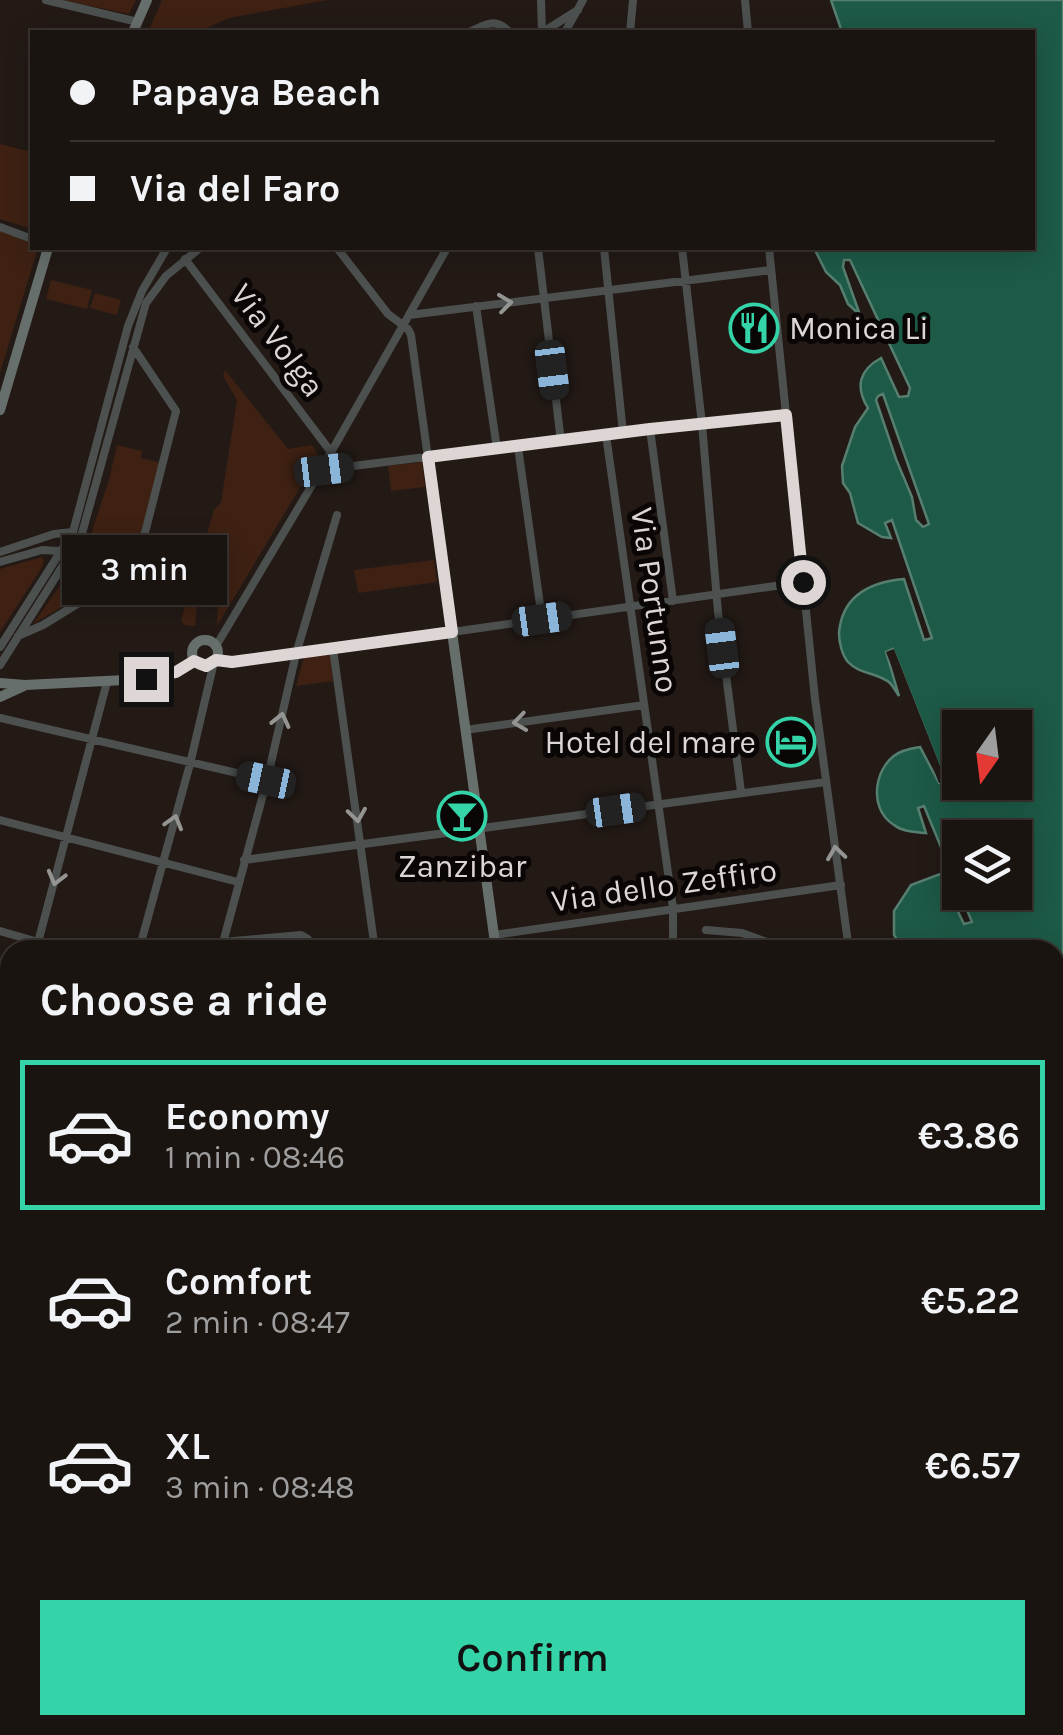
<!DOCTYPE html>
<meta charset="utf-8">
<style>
:root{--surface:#1a1410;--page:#27211e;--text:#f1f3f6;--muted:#9f9e9f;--line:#383330;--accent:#34d4a8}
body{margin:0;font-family:Karla,sans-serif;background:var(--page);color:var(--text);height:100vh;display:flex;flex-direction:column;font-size:38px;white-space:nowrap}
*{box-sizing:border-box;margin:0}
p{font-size:32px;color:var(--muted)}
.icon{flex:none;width:55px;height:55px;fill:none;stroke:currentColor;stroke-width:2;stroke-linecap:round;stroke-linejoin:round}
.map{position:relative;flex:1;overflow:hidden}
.panel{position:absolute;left:0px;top:940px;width:1065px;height:795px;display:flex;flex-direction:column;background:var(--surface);border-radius:30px 30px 0 0;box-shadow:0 5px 25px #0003,0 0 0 2px var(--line)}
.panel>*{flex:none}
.guide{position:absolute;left:30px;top:30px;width:1005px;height:220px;border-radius:0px;box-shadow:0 5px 25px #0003,0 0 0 2px var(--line);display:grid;align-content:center;height:220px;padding:0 40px;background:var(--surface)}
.needle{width:65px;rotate:194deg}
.buttons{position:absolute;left:942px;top:710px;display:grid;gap:20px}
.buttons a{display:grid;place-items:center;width:90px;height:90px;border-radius:0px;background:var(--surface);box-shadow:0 5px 25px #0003,0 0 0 2px var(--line);font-size:50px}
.end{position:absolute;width:45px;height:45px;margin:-22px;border:12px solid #ddd6d4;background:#111;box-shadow:0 0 0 5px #111}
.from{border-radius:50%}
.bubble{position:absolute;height:70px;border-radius:0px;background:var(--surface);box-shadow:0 5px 25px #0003,0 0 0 2px var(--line);font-size:32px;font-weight:600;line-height:70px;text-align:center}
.car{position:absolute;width:30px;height:60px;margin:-30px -15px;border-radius:12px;box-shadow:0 0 8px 2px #0007;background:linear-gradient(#222 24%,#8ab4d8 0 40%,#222 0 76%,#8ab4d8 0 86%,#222 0)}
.guide b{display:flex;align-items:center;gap:35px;height:95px;font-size:38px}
.guide b+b{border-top:2px solid var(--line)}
.guide i{width:25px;height:25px;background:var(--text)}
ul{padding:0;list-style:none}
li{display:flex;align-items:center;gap:30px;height:150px;margin:0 20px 15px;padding:0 20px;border:5px solid transparent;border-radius:0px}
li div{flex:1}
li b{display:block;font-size:38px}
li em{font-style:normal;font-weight:600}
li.on{border-color:var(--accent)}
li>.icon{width:90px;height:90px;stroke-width:1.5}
h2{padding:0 40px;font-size:45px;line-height:120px}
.cta{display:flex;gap:20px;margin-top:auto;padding:20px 40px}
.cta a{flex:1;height:115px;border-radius:0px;background:var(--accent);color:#111;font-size:40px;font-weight:600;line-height:115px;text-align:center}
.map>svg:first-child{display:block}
.green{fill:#3e2113}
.water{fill:#1d5a47;stroke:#577f71;stroke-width:2.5;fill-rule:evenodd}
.pier{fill:#231a16}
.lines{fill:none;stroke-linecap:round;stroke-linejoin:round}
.street{stroke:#4c514f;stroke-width:8}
.secondary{stroke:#676f6c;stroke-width:10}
.oneway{stroke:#949492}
.route{stroke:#ddd6d4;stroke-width:12}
.labels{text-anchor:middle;stroke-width:10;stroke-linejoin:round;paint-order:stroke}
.poi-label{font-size:32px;fill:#ddd6d4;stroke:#090605;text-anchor:start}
.street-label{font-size:32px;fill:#ddd6d4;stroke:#090605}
</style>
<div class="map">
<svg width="1063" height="1735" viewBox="0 0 1063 1735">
<rect width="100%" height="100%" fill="#231a16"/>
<path class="green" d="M62,0H136L129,14Z
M162,0H327L229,18L198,32H148Z
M0,144L32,152V229L0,219Z
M0,231L32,243V248L37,251L0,373Z
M51,280L92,290L87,309L46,299Z
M95,293L121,300L117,315L90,308Z
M225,370L288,449L312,445L319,456L217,626L218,596L198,594L195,626L185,625L181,620L214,510L221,502L237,400L223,376Z
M117,445L142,451L141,458L159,462L135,557L123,571L33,624L87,547L110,476Z
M422,462L425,487L391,491L388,466Z
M42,557L44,562L41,569L0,632V569Z
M434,560L437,582L358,593L354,570Z
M330,654L333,681L296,686L304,657Z
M349,1725H438L436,1735H346Z"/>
<path class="water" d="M831,0H1063V1398L1055,1386V950H956L951,940L944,943L946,950H903L894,935V911L911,885L940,874L964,924L972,922L924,806L918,808L926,833C915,832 903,832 894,825C866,808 875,761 903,751C909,749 914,748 920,747L939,783L945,781L893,649L886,652L899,696C896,692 894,687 890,683C879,673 859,674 848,662C842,655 839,642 839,633C842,596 870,582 904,579L924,640L932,638L892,520L885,523L891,538L882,537L858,523L850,493L843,483L842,466L855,427L868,408C855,387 859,370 881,358L899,397L908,396L910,388L850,260H844L843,267L860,315L848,304L840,285L826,272L815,250L816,248H869L870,251L878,250V248H1032V32H842ZM883,394L929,524L923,527L916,520L912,497L896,459L876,400L878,396ZM960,728H1015V782H960ZM960,838H1015V892H960Z
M1055,1414L1063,1429V1485L1055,1472Z
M1060,1497L1063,1502V1621L1055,1622V1500Z
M1063,1661V1735H1020L1022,1725H1055V1667Z"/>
<path class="pier" d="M894,649L946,781L939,783L897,670L904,696L886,652Z"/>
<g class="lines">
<path class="street" d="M46,0L138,22
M541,0L542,32
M745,0L748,32
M469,32C484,26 495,16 509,32
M543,32L578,10
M565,32L583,0
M630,32L633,0
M0,227L32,239
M337,248L388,314L408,329L411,335L452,632L803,582
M538,248L561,442
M604,248L623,433
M682,248L702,424L718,612L741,792
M769,248L815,699L849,950
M185,259L331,452
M476,306L497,449
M409,315L771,270
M650,429L673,601
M606,435L673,908V950
M518,447L542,619
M321,470L650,429L786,415
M0,552L54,534L73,532
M0,562L42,550L59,551
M18,636L43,625L136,568L176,411L133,347
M216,646L321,470L447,248
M0,647L73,532L128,326L142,291L167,248
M333,649L375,950
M0,665L81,537L146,303L166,276L200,248
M0,718L267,780
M465,730L644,705
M0,820L238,882
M244,860L826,782
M706,930L742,933L789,950
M0,931L66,950
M494,935L841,885
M223,942L301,935L308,939L311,950
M36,950L107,682
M139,950L190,764L214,662
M221,950L267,780L296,654L337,515
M0,1025L10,1028
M0,1489L2,1481L10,1471
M0,1560L10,1567
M0,1691L10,1693
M453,1725L479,1735
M37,1735L39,1725
M102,1735L108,1725
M184,1735V1725
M276,1735V1725
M340,1735L344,1725
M560,1735L564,1725
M717,1735L718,1725
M801,1735L802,1725
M866,1735L867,1725"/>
<path class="secondary" d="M133,32L147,0
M0,410L48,248
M192 653a13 13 0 1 1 26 0a13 13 0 1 1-26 0Z
M216,660L232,662L452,632L496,950
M0,683L25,685L145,679L176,672L194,661
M0,697L24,686
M0,1245L10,1244
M0,1259L10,1258
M0,1635L10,1641
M0,1655L10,1661
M118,1725L135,1735
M150,1725L166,1735
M513,1735L514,1725"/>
</g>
<defs><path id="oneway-chevron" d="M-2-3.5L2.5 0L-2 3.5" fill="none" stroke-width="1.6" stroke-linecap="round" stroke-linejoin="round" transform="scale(2.5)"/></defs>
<g class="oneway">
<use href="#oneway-chevron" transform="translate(505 303) rotate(-7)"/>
<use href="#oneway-chevron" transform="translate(281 720) rotate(-77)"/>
<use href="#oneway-chevron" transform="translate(520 722) rotate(172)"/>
<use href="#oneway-chevron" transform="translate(357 815) rotate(82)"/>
<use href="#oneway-chevron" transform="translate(174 822) rotate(-74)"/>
<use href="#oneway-chevron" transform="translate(836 853) rotate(-98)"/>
<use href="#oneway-chevron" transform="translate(56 878) rotate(105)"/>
</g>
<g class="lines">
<path class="route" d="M146,679L176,672L194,661L206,666L216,660L232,662L452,632L428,457L650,429L786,415L803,582"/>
</g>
<defs>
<g id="restaurant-ring" transform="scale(2.5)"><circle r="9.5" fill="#090605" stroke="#34d4a8" stroke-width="1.5"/><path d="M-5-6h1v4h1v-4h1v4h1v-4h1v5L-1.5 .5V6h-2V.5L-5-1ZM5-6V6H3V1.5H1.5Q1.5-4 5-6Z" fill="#34d4a8"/></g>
<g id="hotel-ring" transform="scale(2.5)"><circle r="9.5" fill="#090605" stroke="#34d4a8" stroke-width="1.5"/><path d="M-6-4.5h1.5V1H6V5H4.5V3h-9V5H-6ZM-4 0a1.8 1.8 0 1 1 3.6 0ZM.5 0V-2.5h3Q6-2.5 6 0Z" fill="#34d4a8"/></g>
<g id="bar-ring" transform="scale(2.5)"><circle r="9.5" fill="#090605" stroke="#34d4a8" stroke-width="1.5"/><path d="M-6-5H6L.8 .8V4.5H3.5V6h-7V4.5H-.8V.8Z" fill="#34d4a8"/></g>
</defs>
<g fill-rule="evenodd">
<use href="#restaurant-ring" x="754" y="328"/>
<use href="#hotel-ring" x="791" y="742"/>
<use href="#bar-ring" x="462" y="816"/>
</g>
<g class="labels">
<g class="poi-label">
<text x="789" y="339">Monica Li</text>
<text x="756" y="753" text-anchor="end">Hotel del mare</text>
<text x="462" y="877" text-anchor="middle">Zanzibar</text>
</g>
<g class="street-label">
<text transform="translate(278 340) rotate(53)" y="11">Via Volga</text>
<text transform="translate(655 600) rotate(82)" y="11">Via Portunno</text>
<text transform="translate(664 885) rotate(-8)" y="11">Via dello Zeffiro</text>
</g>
</g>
</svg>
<div class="buttons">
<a><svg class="needle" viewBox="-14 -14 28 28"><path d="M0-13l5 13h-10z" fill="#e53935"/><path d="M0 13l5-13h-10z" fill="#9f9e9f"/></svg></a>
<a><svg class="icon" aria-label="layers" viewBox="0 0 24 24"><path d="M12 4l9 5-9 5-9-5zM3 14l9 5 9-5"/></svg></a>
</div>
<i class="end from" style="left:803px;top:582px"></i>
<i class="end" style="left:146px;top:679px"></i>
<div class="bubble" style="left:62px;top:535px;width:165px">3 min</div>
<i class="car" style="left:552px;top:370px;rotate:173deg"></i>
<i class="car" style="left:324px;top:470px;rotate:83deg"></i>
<i class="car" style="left:542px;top:619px;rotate:82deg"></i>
<i class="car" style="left:722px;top:648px;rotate:353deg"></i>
<i class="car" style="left:266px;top:780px;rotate:282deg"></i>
<i class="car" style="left:616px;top:810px;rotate:82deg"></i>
<div class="guide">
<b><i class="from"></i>Papaya Beach</b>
<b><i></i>Via del Faro</b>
</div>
<section class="panel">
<h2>Choose a ride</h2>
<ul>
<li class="on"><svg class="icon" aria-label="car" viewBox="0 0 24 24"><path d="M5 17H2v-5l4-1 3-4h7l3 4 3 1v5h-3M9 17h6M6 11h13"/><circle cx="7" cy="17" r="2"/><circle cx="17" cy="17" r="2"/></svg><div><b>Economy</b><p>1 min · 08:46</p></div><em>€3.86</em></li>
<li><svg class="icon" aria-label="car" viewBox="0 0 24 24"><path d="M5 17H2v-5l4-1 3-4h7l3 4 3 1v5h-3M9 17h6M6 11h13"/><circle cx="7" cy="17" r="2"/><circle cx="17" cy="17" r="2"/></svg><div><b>Comfort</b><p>2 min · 08:47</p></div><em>€5.22</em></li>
<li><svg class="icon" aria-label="car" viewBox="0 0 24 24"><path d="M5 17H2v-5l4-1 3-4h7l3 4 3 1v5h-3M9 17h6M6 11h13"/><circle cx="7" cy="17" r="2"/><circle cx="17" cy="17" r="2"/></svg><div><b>XL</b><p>3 min · 08:48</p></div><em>€6.57</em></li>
</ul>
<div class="cta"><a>Confirm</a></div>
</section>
</div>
